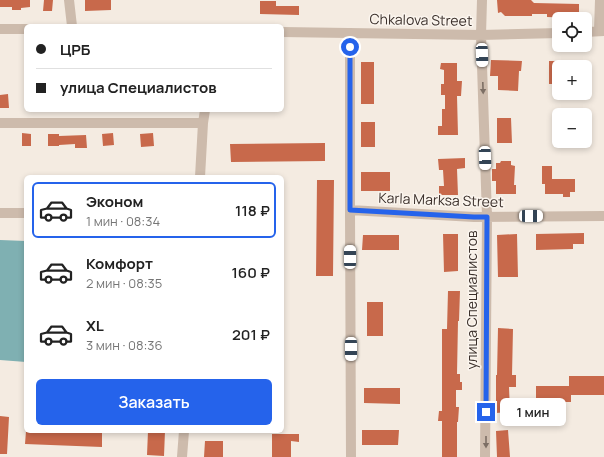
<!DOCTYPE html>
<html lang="ru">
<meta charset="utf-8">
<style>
:root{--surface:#fff;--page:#f2f2f2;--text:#222;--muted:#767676;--line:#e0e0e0;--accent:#2563eb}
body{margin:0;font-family:Manrope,sans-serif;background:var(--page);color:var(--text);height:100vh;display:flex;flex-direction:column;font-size:15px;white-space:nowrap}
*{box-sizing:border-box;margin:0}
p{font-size:13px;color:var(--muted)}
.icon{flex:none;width:22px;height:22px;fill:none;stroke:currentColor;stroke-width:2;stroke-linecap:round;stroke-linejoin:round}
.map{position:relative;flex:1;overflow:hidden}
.panel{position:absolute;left:24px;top:175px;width:260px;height:258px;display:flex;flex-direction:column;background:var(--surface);border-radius:6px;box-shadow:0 2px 6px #0003}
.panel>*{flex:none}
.hud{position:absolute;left:24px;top:24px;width:260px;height:88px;border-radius:6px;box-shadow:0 2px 6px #0003;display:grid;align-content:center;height:88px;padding:0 12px;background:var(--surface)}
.controls{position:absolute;left:552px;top:12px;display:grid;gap:8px}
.controls a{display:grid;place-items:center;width:40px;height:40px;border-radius:6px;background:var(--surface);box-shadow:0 2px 6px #0003;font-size:20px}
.end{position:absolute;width:18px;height:18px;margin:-9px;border:5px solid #2563eb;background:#fff;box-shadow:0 0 0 2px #fff}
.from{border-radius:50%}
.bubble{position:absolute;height:28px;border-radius:6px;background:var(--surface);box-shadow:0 2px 6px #0003;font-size:13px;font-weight:600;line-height:28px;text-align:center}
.car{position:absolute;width:12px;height:24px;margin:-12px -6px;border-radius:5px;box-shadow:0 0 3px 1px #0007;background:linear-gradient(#fff 24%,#345 0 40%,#fff 0 76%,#345 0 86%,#fff 0)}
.hud b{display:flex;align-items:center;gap:14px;height:38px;font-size:15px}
.hud b+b{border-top:1px solid var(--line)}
.hud i{width:10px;height:10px;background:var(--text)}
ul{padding:7px 0 0;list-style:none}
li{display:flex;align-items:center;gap:12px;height:56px;margin:0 8px 6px;padding:0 4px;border:2px solid transparent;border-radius:6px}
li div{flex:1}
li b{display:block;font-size:15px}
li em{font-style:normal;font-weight:600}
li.selected{border-color:var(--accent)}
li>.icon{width:36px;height:36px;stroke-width:1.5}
.primary-button{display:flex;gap:8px;margin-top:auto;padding:8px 12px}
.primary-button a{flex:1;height:46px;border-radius:6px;background:var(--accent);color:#fff;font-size:16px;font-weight:600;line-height:46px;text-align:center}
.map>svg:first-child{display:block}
.water{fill:#7fb0b2}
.building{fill:#c8694b}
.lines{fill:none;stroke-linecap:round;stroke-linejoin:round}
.minor{stroke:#cdbbac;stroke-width:10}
.oneway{fill:#7d6f65}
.route{stroke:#2563eb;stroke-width:5}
.labels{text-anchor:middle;stroke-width:3;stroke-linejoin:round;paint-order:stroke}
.street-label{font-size:14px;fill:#3b302b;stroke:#fbf5ee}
</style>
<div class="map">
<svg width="604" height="457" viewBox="0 0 604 457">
<rect width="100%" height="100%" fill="#f4ebe1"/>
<path class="water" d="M0,240L26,241V362L0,360Z"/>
<path class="building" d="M0,0H30V7L21,8V10H12V7H0Z
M44,0H53L52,11H43Z
M85,0H111V10L85,11Z
M497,0H531L534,3L579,4V15H573V18L547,17V14H532V16H505L501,12L498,13Z
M260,1H276V6H299V15L260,14Z
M491,60L522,61L521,71H519L518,91L498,90V76H490Z
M549,61H559V84H549Z
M361,62H374V104H361Z
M441,63H457V81H462L461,96H457L458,135H438V126H442V109H445V95H441V84H444V70L440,69Z
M8,94L9,108H0V95Z
M497,118H511L512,143H497Z
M361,122H375V147H361Z
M22,133L31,134V146H22Z
M113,133L114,145L103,146L102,134Z
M153,133L154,146L141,147L140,134Z
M48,134H59V136L86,135L87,148H75V144L59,145V146H48Z
M325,143V161L231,162L230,144Z
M465,158V168L457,169L458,195H439V186H444L443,170H439L438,159Z
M501,161H511V165L515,166L514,185H516V194H496V181H492V169H496V163H500Z
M542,166H552V179H575V192H570V197H563V194H545V184H542Z
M361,172H390V191H361Z
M317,180H334L333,276H316Z
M584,233V244H573V249L536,250V234Z
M443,234H458V271L444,272Z
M517,234L518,277H498L497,235Z
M363,235H399V250H362Z
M448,291H460L459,321H458L457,374H460V382H462V390H456V407H459L458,422H457V457H442V421H438L439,411H442V329H447Z
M367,302H383V336H367Z
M498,328L513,329L512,375H516V387H509L510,412L496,413V375H497Z
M569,376H604V395H571V402H536V386H569Z
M364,388H400V404L364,403Z
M0,416L9,417L7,454H0Z
M362,430H399L398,445H362Z
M508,430L510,457H497L496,431Z
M26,431H102V447L25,444Z
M148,431H165L164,456L147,455Z
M272,434H299V442L291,441V457H272Z
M205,441H223V457H204Z"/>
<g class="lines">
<path class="minor" d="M69,0L72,26
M482,0L481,35L487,217L485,457
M0,29H26
M599,31L600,0
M282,32L481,35L559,33
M585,32L604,31
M350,33V210L351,457
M0,123H203
M200,177L203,123L205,110
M350,210L474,217L604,216
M0,213H26
M182,457L184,431"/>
</g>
<defs><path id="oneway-solid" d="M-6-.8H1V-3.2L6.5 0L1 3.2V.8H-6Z"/></defs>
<g class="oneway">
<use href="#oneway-solid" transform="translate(483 88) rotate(88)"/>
<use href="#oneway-solid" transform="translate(486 442) rotate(90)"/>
</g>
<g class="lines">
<path class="route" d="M350,47V210L474,217H487L486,412"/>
</g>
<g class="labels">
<g class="street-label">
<text transform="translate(421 20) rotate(1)" y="5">Chkalova Street</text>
<text transform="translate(441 200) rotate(2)" y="5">Karla Marksa Street</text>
<text transform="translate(472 300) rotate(-90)" y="5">улица Специалистов</text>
</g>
</g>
</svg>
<div class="controls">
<a><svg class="icon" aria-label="locate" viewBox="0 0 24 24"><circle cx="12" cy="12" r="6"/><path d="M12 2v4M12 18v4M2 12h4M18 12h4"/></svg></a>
<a>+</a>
<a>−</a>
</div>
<i class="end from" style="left:350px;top:47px"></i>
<i class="end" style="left:486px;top:412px"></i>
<div class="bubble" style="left:500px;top:398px;width:66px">1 мин</div>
<i class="car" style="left:482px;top:55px;rotate:178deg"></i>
<i class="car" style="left:485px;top:158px;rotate:178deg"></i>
<i class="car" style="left:531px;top:216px;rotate:90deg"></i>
<i class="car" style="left:350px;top:257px;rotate:0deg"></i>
<i class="car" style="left:351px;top:349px;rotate:180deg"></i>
<div class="hud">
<b><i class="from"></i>ЦРБ</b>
<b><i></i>улица Специалистов</b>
</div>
<section class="panel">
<ul>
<li class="selected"><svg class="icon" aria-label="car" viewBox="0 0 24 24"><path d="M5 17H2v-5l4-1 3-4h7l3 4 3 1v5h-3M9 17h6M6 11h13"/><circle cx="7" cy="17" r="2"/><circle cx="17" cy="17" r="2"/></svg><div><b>Эконом</b><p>1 мин · 08:34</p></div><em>118 ₽</em></li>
<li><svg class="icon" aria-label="car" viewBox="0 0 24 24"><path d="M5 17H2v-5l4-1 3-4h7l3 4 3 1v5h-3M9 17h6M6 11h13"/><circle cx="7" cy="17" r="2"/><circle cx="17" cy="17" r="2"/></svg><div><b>Комфорт</b><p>2 мин · 08:35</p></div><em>160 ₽</em></li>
<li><svg class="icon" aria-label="car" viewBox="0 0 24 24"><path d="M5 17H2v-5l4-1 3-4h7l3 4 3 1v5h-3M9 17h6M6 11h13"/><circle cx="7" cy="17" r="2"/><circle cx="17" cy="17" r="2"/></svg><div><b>XL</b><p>3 мин · 08:36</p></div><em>201 ₽</em></li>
</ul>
<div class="primary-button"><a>Заказать</a></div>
</section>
</div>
